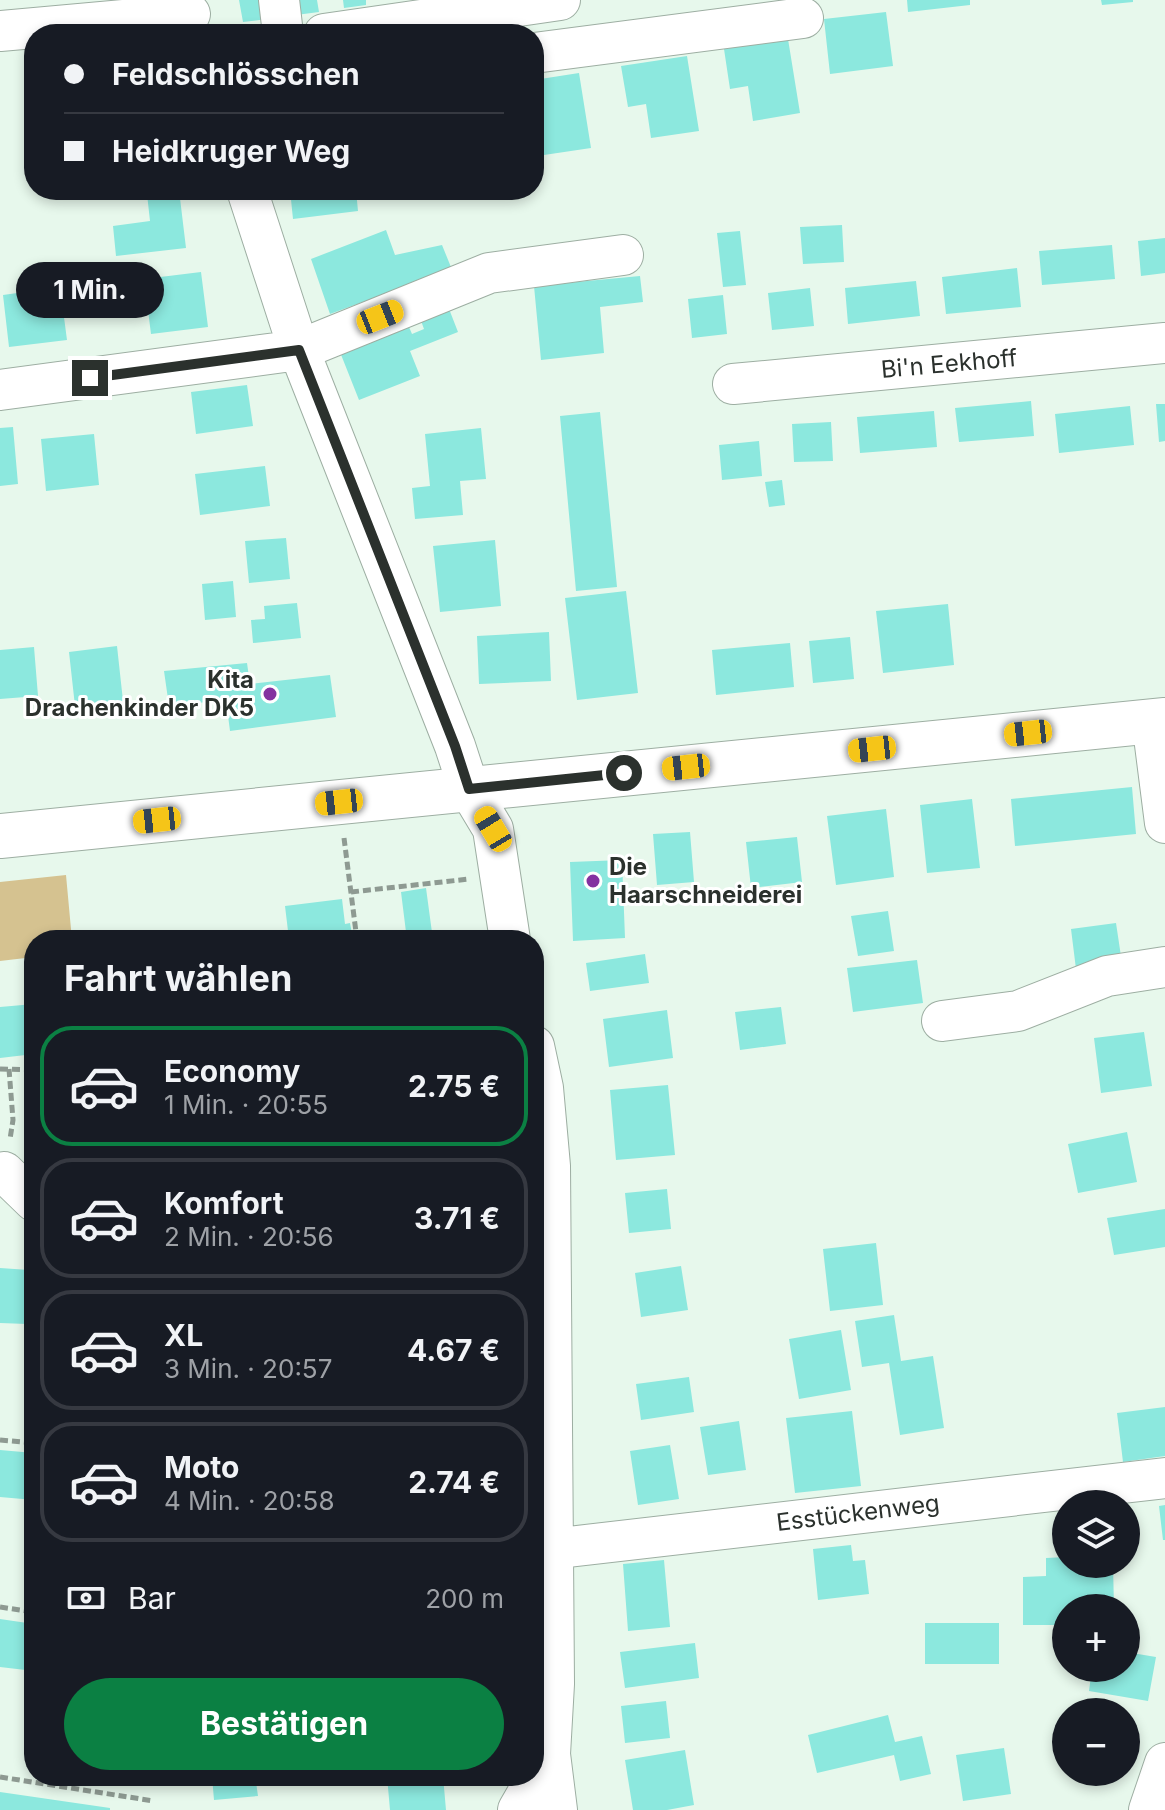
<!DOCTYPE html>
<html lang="de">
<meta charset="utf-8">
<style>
:root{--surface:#171b24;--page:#20242c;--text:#f1f3f6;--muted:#9ea1a6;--line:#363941;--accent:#0b8043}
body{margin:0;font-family:Inter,sans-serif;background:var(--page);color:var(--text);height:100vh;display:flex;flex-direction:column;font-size:30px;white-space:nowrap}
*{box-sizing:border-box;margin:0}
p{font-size:26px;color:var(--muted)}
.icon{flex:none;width:44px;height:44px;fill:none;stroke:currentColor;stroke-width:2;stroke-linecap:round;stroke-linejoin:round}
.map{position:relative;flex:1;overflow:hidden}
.details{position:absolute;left:24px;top:930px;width:520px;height:856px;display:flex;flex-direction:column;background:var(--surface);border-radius:32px;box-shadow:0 4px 12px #0003}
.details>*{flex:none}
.hud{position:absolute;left:24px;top:24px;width:520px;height:176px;border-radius:32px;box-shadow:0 4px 12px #0003;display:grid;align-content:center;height:176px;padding:0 40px;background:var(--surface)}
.buttons{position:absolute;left:1052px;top:1490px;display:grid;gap:16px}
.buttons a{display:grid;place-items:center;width:88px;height:88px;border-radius:50%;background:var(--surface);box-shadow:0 4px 12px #0003;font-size:40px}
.end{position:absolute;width:36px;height:36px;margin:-18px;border:10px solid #2b312d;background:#fff;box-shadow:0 0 0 4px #fff}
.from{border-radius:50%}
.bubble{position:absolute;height:56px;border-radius:28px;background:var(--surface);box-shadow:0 4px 12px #0003;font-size:26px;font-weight:700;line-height:56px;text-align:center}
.car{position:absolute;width:24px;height:48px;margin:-24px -12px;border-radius:10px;box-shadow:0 0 6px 2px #0007;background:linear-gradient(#f5c518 24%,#345 0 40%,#f5c518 0 76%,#345 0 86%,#f5c518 0)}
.hud b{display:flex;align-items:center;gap:28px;height:76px;font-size:30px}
.hud b+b{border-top:2px solid var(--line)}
.hud i{width:20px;height:20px;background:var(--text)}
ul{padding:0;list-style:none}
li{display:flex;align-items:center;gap:24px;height:120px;margin:0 16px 12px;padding:0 24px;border:4px solid var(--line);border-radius:32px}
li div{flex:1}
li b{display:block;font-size:30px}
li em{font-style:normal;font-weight:700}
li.current{border-color:var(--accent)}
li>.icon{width:72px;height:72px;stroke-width:1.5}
h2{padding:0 40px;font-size:36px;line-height:96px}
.pay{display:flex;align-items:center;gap:20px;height:88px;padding:0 40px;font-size:30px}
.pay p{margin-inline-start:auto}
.primary-button{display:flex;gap:16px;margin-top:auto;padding:16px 40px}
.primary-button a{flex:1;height:92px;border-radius:48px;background:var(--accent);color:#fff;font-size:32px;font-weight:700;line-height:92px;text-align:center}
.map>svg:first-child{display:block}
.green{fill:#d5c290}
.building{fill:#8ce8de}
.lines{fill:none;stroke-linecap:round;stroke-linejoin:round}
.minor-casing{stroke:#9daea2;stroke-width:42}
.major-casing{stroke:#9daea2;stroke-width:46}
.path{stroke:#8e9a92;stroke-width:5;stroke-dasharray:8 4;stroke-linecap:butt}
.minor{stroke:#fff;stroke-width:40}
.major{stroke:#fff;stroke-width:44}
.route{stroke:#2b312d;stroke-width:10}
.poi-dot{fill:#8431a0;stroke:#fff;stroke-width:3}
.labels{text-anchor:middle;stroke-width:6;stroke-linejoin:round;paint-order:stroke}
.street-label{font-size:24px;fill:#2b312d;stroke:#fff}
.poi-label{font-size:24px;font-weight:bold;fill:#2b312d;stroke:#fff;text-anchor:end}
</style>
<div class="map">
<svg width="1165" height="1810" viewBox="0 0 1165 1810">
<rect width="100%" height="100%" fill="#e7f8ec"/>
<path class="green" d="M66,875L72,940H34V957L0,961V882Z"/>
<path class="building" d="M239,0H264L267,19L243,22Z
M293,0H317L319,12L296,15Z
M343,0H366V5L344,8Z
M907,0H970V5L908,12Z
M1101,0H1133V2L1102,5Z
M886,12L893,66L830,74L824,19Z
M788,39L800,113L753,121L748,86L730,89L724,49Z
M687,56L699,131L651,138L646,104L628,107L621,66Z
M579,73L591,148L544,155L538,121L534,122V80Z
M179,190L186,248L116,256L113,226L150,221L147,194Z
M290,190H356L358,211L293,219Z
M842,225L844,262L803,264L800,227Z
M386,230L395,255L442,245L455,277L398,289L330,314L311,259Z
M740,231L746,285L723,287L717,233Z
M1165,238V273L1141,276L1138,241Z
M1112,245L1115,279L1042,285L1039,251Z
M1017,268L1021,307L946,314L942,277Z
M201,272L208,327L151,334L144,279Z
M640,276L643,302L600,307L604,353L541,360L534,286Z
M916,281L920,316L848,324L845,288Z
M60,287L67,340L9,347L3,295Z
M810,288L814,326L772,330L768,293Z
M723,295L727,334L692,338L688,299Z
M444,296L458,332L410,351L420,376L359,400L336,342L404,315L412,334L424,329L416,307Z
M247,385L253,426L196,434L191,392Z
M1031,401L1034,436L959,442L955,408Z
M1156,404H1165V441L1159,442Z
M1130,406L1134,445L1059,453L1055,414Z
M934,411L937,447L860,453L857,417Z
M600,412L617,587L576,591L560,416Z
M831,422L833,461L794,462L792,424Z
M13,427L18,484L0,486V428Z
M481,428L486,479L460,481L463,515L415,519L412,488L430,486L425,434Z
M94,434L99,485L46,491L41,439Z
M759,441L762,476L722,480L719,445Z
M265,466L270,506L200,515L195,474Z
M782,480L785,505L769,507L765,482Z
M286,538L290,579L249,583L245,541Z
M495,540L501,606L440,612L433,546Z
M233,581L236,617L205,620L202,584Z
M626,591L638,693L577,700L565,598Z
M297,603L301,638L253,643L251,620L265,619L264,606Z
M948,604L954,665L883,673L876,611Z
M549,632L551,681L479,684L477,636Z
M850,637L854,679L813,683L809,641Z
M790,643L794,687L716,695L712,650Z
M117,646L123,701L75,706L69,652Z
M34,647L38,696L0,699V650Z
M247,663L250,684L330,675L336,717L230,731L226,700L169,706L164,671Z
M1132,787L1136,834L1015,846L1011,799Z
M972,799L980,868L927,873L920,805Z
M886,809L894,877L836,885L827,816Z
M690,832L694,882L657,885L653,834Z
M797,837L802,882L751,888L746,842Z
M622,860L625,938L573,941L570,862Z
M426,888L433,940H407L401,892Z
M342,899L345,924L350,923L353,940H295L293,931H288L285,906Z
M888,911L894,951L858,956L851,916Z
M1116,923L1122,963L1076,969L1071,929Z
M645,954L649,983L590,991L586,963Z
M917,960L923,1003L853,1012L847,968Z
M34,1004V1054L0,1058V1007Z
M781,1007L786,1044L740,1050L735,1012Z
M667,1010L673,1058L609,1067L603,1019Z
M1144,1032L1152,1086L1101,1093L1094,1038Z
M668,1085L675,1155L616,1160L610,1090Z
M1127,1132L1137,1182L1078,1193L1068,1144Z
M667,1189L671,1229L629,1233L625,1193Z
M1165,1209V1247L1114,1255L1107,1218Z
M876,1243L883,1305L830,1311L823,1249Z
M681,1266L688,1310L641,1317L635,1273Z
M0,1268L29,1270L28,1284H34V1332H27V1324L0,1323Z
M894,1315L901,1361L933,1356L944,1428L900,1435L889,1363L862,1367L855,1321Z
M841,1330L851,1390L799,1399L789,1339Z
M689,1377L694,1412L641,1420L636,1384Z
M1165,1407V1456L1123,1462L1117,1413Z
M852,1411L861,1486L795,1493L786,1418Z
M739,1421L746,1470L708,1475L700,1427Z
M670,1445L679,1499L638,1505L630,1451Z
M0,1450L34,1453V1500L0,1497Z
M1165,1505V1540H1163L1159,1506Z
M851,1545L853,1561L865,1560L869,1594L818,1600L813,1549Z
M1066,1557V1564H1113L1114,1608H1066V1625H1023V1577L1046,1576V1558Z
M664,1560L670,1627L628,1631L623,1564Z
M0,1619L34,1624V1671L0,1667Z
M925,1623H999V1664H925Z
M695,1643L699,1678L625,1688L620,1652Z
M1126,1652L1156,1657L1148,1701L1089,1691L1092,1668H1126Z
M666,1701L670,1738L625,1743L621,1706Z
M888,1715L895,1742L922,1736L931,1774L900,1781L894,1755L817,1773L808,1735Z
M1004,1748L1011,1794L963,1801L956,1755Z
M685,1750L694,1805L667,1810H633L625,1760Z
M212,1776H296V1778L256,1782L258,1796L214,1800Z
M387,1776H443L446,1810H390Z
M0,1792L110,1808V1810H0Z"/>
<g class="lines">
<g class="minor-casing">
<path id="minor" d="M279,0L283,34
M0,31L190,14
M324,34L560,0
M534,53L803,18
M247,190L299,350L455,746L469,789L493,829L510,940
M733,384L1165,343
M0,390L299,350L489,273L623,255
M1152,721L1165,823
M942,1021L1018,1011L1107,976L1165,967
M534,1046L543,1088L550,1166L554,1684L550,1754L557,1810
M4,1172L34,1201
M551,1549L1165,1478
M518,1810L550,1754
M1149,1810L1165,1763"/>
</g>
<g class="major-casing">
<path id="major" d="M0,836L1165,720"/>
</g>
<path class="path" d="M344,838L357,940
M351,892L469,879
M0,1069L34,1070
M9,1069L13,1120L10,1139
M0,1440L34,1443
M0,1607L34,1612
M0,1777L154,1801"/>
<use href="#minor" class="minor"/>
<use href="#major" class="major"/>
</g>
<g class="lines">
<path class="route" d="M90,378L299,350L455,746L469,789L624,773"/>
</g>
<g class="poi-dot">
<circle cx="270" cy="694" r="8"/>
<circle cx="593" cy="881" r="8"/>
</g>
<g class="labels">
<g class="street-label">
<text transform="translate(949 364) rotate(-5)" y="8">Bi'n Eekhoff</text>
<text transform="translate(858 1513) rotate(-7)" y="8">Esstückenweg</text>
</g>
<g class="poi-label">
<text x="254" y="688">Kita<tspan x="254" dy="28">Drachenkinder DK5</tspan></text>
<text x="609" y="875" text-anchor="start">Die<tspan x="609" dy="28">Haarschneiderei</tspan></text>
</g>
</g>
</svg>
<div class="buttons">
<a><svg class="icon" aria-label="layers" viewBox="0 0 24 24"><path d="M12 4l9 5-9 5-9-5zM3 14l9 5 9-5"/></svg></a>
<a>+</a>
<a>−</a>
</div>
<i class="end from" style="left:624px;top:773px"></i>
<i class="end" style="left:90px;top:378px"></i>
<div class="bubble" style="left:16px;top:262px;width:148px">1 Min.</div>
<i class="car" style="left:380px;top:317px;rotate:68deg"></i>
<i class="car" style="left:1028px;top:733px;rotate:264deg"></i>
<i class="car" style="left:872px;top:749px;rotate:264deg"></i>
<i class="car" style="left:686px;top:767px;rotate:264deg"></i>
<i class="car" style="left:339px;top:802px;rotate:264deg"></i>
<i class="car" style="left:157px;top:820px;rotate:264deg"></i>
<i class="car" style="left:493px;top:829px;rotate:329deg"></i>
<div class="hud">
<b><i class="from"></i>Feldschlösschen</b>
<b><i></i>Heidkruger Weg</b>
</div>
<section class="details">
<h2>Fahrt wählen</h2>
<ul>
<li class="current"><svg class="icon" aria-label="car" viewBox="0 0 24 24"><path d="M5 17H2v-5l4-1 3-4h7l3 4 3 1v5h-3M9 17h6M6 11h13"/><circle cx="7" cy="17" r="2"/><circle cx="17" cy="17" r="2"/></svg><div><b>Economy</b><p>1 Min. · 20:55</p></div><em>2.75 €</em></li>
<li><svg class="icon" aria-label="car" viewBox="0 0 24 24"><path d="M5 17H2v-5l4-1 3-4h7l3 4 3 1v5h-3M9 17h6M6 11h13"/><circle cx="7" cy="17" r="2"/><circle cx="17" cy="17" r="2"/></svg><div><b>Komfort</b><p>2 Min. · 20:56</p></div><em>3.71 €</em></li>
<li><svg class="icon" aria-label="car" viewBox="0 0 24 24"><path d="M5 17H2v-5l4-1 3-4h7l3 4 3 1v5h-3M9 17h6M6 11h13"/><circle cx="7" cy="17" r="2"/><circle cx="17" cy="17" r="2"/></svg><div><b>XL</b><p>3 Min. · 20:57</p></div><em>4.67 €</em></li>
<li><svg class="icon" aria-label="car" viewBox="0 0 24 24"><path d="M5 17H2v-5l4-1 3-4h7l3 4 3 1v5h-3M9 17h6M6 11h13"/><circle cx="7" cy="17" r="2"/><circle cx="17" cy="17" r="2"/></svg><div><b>Moto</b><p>4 Min. · 20:58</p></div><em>2.74 €</em></li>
</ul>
<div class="pay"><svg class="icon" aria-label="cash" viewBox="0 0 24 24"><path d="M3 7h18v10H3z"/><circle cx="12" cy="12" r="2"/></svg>Bar<p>200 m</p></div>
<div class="primary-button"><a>Bestätigen</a></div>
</section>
</div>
